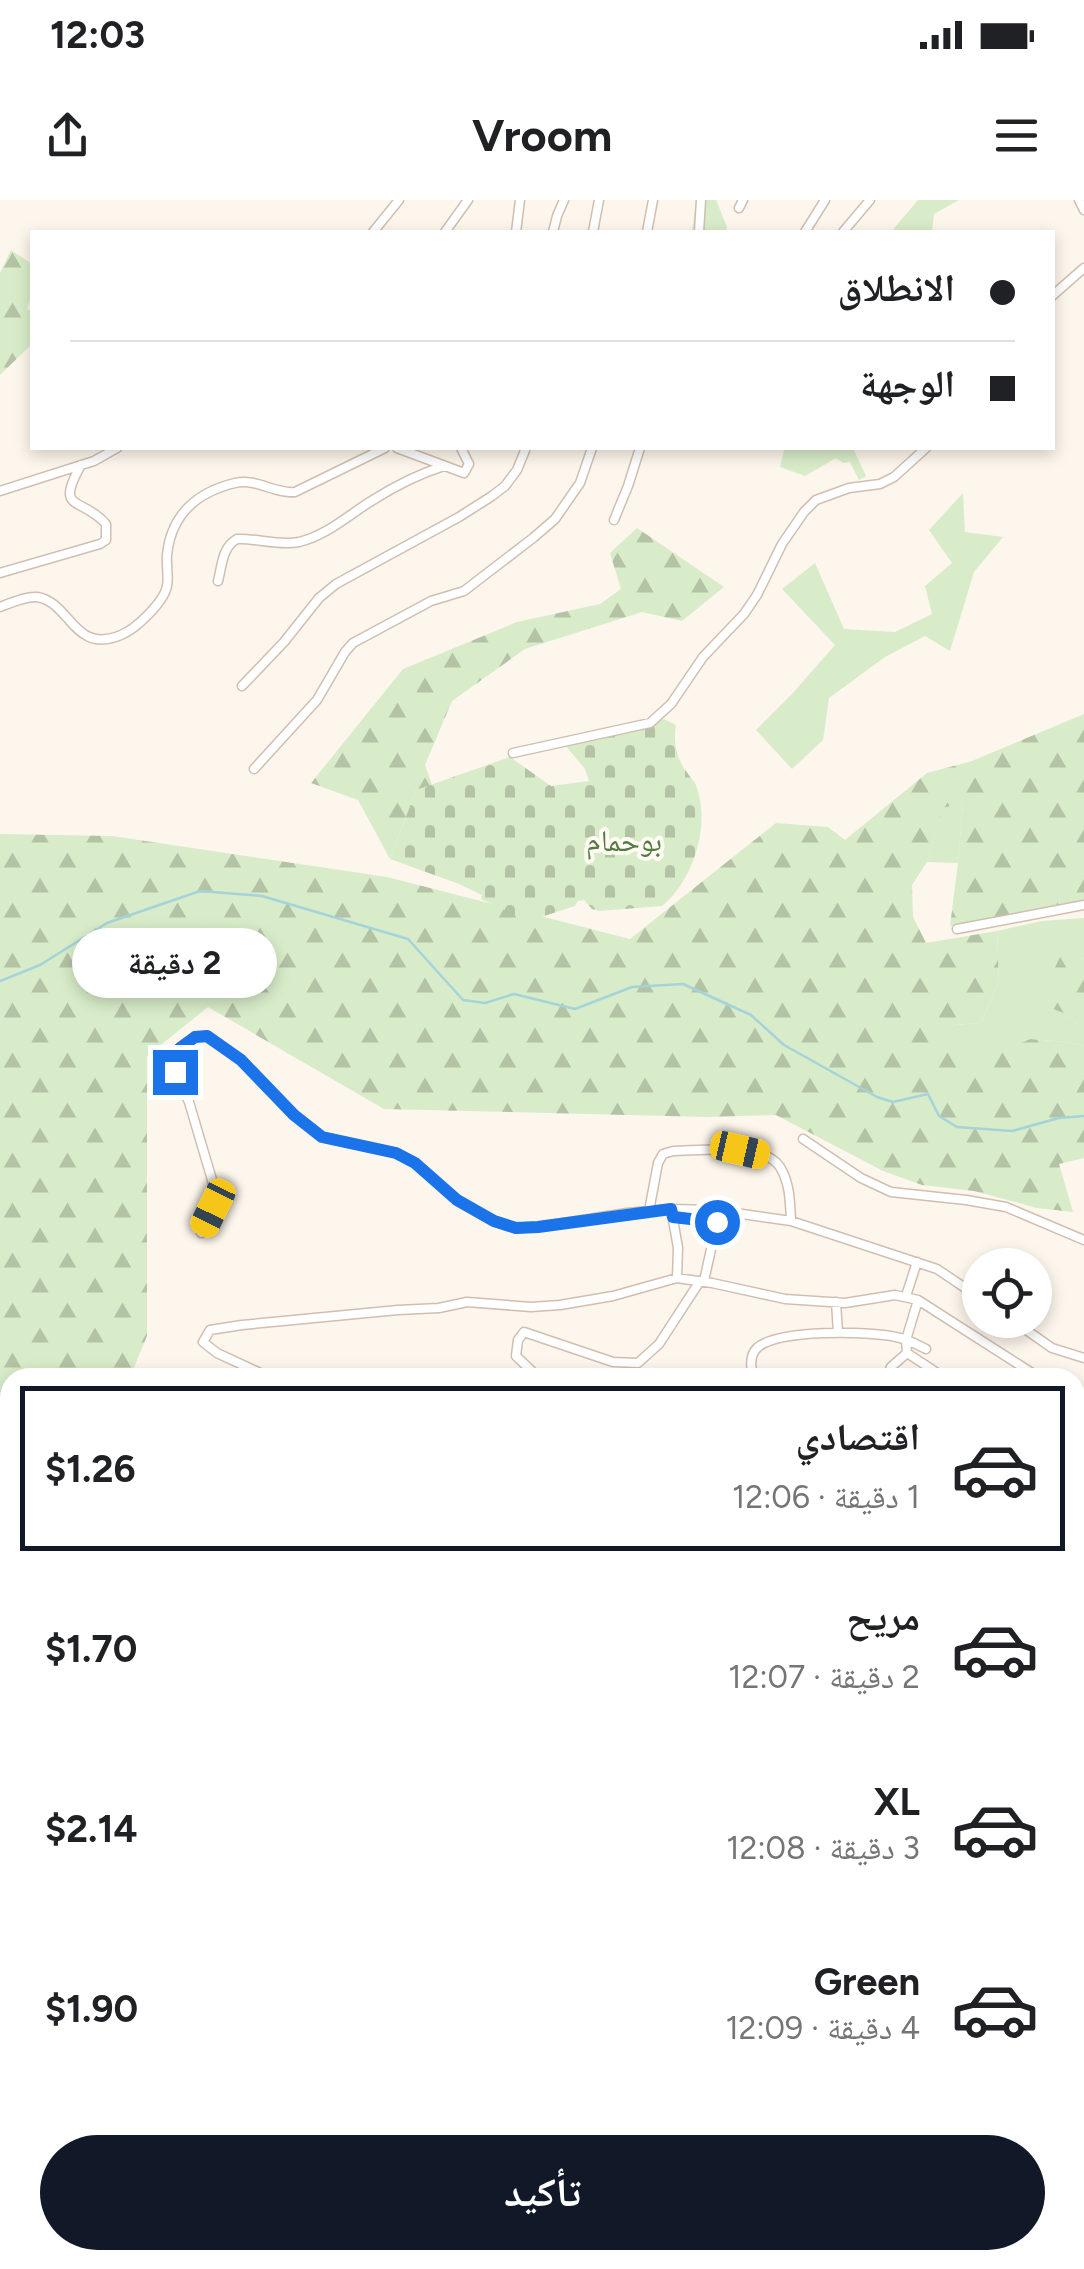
<!DOCTYPE html>
<html lang="ar">
<meta charset="utf-8">
<style>
:root{--surface:#fff;--page:#f2f2f2;--text:#202124;--muted:#757577;--line:#e0e0e0;--accent:#111827}
body{margin:0;font-family:Figtree,"Noto Naskh Arabic",sans-serif;background:var(--page);color:var(--text);direction:rtl;height:100vh;display:flex;flex-direction:column;font-size:38px;white-space:nowrap}
*{box-sizing:border-box;margin:0}
p{font-size:32px;color:var(--muted)}
.icon{flex:none;width:55px;height:55px;fill:none;stroke:currentColor;stroke-width:2;stroke-linecap:round;stroke-linejoin:round}
.map{position:relative;flex:1;overflow:hidden;direction:ltr}
.drawer{position:absolute;left:0px;top:1168px;width:1085px;height:902px;display:flex;flex-direction:column;background:var(--surface);border-radius:30px 30px 0 0;box-shadow:0 5px 15px #0003;direction:rtl}
.drawer>*{flex:none}
.hud{position:absolute;left:30px;top:30px;width:1025px;height:220px;border-radius:0px;box-shadow:0 5px 15px #0003;direction:rtl;display:grid;align-content:center;height:220px;padding:0 40px;background:var(--surface)}
.controls{position:absolute;left:962px;top:1048px;display:grid;gap:20px}
.controls a{display:grid;place-items:center;width:90px;height:90px;border-radius:50%;background:var(--surface);box-shadow:0 5px 15px #0003;font-size:50px}
.end{position:absolute;width:45px;height:45px;margin:-22px;border:12px solid #1a73e8;background:#fff;box-shadow:0 0 0 5px #fff}
.from{border-radius:50%}
.bubble{position:absolute;height:70px;border-radius:35px;background:var(--surface);box-shadow:0 5px 15px #0003;font-size:32px;font-weight:700;line-height:70px;text-align:center;direction:rtl}
.car{position:absolute;width:30px;height:60px;margin:-30px -15px;border-radius:12px;box-shadow:0 0 8px 2px #0007;background:linear-gradient(#f5c518 24%,#345 0 40%,#f5c518 0 76%,#345 0 86%,#f5c518 0)}
.hud b{display:flex;align-items:center;gap:35px;height:95px;font-size:38px}
.hud b+b{border-top:2px solid var(--line)}
.hud i{width:25px;height:25px;background:var(--text)}
ul{padding:18px 0 0;list-style:none}
li{display:flex;align-items:center;gap:30px;height:165px;margin:0 20px 15px;padding:0 20px;border:5px solid transparent;border-radius:0px}
li div{flex:1}
li b{display:block;font-size:38px}
li em{font-style:normal;font-weight:700}
li.on{border-color:var(--accent)}
li>.icon{width:90px;height:90px;stroke-width:1.5}
.cta{display:flex;gap:20px;margin-top:auto;padding:20px 40px}
.cta a{flex:1;height:115px;border-radius:60px;background:var(--accent);color:#fff;font-size:40px;font-weight:700;line-height:115px;text-align:center}
.status{display:flex;justify-content:space-between;align-items:center;height:70px;padding:0 50px;background:var(--surface);direction:ltr}
.status svg{height:28px;fill:currentColor}
header{display:flex;justify-content:space-between;align-items:center;height:130px;padding:0 40px;background:var(--surface);font-size:45px;font-weight:700}
.map>svg:first-child{display:block}
.education{fill:#f3e8fa}
.green{fill:#d8ecc9}
.forest{fill:url(#forest-firs)}
.cemetery{fill:url(#cemetery-stones)}
.lines{fill:none;stroke-linecap:round;stroke-linejoin:round}
.stream{stroke:#a5d3da;stroke-width:2.5}
.river{stroke:#bfe3e8;stroke-width:15}
.street-casing{stroke:#d1beb0;stroke-width:11}
.primary-casing{stroke:#dad1cd;stroke-width:16}
.street{stroke:#fff;stroke-width:8}
.primary{stroke:#fbd9a5;stroke-width:12}
.route{stroke:#1a73e8;stroke-width:12}
.labels{text-anchor:middle;stroke-width:8;stroke-linejoin:round;paint-order:stroke}
.park-label{font-size:30px;fill:#537a41;stroke:#fffaf3}
</style>
<div class="status"><b>12:03</b><svg viewBox="0 0 49 12"><path d="M0 12V9h3v3zM5 12V6h3v6zM10 12V3h3v9zM15 12V0h3v12zM26 1h20v11H26zM47 4h2v5h-2z"/></svg></div>
<header><svg class="icon" aria-label="menu" viewBox="0 0 24 24"><path d="M4 6h16M4 12h16M4 18h16"/></svg>Vroom<svg class="icon" aria-label="share" viewBox="0 0 24 24"><path d="M12 15V3M7 8l5-5 5 5M5 13v7h14v-7"/></svg></header>
<div class="map">
<svg width="1084" height="2069" viewBox="0 0 1084 2069">
<defs>
<pattern id="forest-firs" width="22" height="20" patternUnits="userSpaceOnUse" patternTransform="scale(2.5)"><rect width="22" height="20" fill="#d8ecc9"/><path d="M5 1l3.5 6h-7zM16 11l3.5 6h-7z" fill="#b4c2a5"/></pattern>
<pattern id="cemetery-stones" width="16" height="16" patternUnits="userSpaceOnUse" patternTransform="scale(2.5)"><rect width="16" height="16" fill="#d8ecc9"/><path d="M2 7V4a2 2 0 0 1 4 0v3zM10 15v-3a2 2 0 0 1 4 0v3z" fill="#b4c2a5"/></pattern>
</defs>
<rect width="100%" height="100%" fill="#fdf6ec"/>
<path class="education" d="M0,1602L10,1606V1722L0,1720Z"/>
<path class="green" d="M696,0H716L727,27L726,32H692Z
M918,0H959L934,14L932,32H891Z
M778,248H853L866,276L859,280L850,262L843,263L836,258L805,276L780,267L784,250Z
M963,293L965,332L1003,337L974,372L950,451L925,436L885,457L829,498L823,540L792,569L756,530L792,494L835,445L782,389L815,363L844,429L895,432L932,414L925,386L952,363L929,330Z
M963,603L958,663L927,662L942,607Z
M1084,718V757L1066,814L1084,830V846L1067,842L1030,839L993,857L945,838L953,825L981,823L999,781L997,731L1042,721Z"/>
<path class="forest" d="M11,50L32,64V93L27,109L32,111V144L0,175V73Z
M637,328L724,387L682,421L642,412L525,449L452,501L425,565L432,585L416,590L390,659L358,600L311,583L403,469L517,422L600,404L621,389L610,353Z
M1084,514V701L950,726L958,663L963,603L942,608L927,662L912,685L913,717L926,743L997,731L999,781L981,823L953,825L946,838L993,856L1030,839L1067,842L1084,846V958L1059,964L1073,1012L1037,1008L974,991L922,985L883,971L776,915L707,917L384,909L208,807L147,856V1136L130,1177L10,1178V1288L0,1286V634L112,636L387,677L630,739L776,623L828,627L845,640L927,573L972,561Z
M1061,755L1082,763L1084,757V830L1066,814L1038,803Z"/>
<path class="cemetery" d="M664,519L676,525C673,542 676,556 685,570C686,571 694,582 695,583C712,622 694,680 662,706L599,711L592,709L584,700L578,701L575,706L529,721L481,699L482,695L459,684L390,659L416,590L510,557L551,586L589,581L585,569L565,545C598,537 633,533 664,519Z"/>
<g class="lines">
<path class="stream" d="M0,781L40,765L107,723L200,691L262,696L408,739L463,800L485,803L514,794L575,809L632,787L683,784L751,815L784,845L877,897L893,902L928,894L939,916L957,927L1012,931L1059,918L1084,916"/>
<path class="river" d="M0,1205L10,1208"/>
<g class="street-casing">
<path id="street" d="M1079,0L1084,10
M739,8L743,0
M373,32L399,0
M445,32L468,0
M516,32L520,0
M553,32L557,16L564,0
M593,32L599,0
M647,32L653,0
M699,32L701,0
M805,32L825,0
M843,32L870,0
M1052,96L1084,68
M397,248L464,273L469,264L461,248
M0,291L94,261L117,248
M614,320L628,286L640,248
M0,373L100,344L106,340V324C82,296 54,313 81,265
M218,381C222,366 222,347 237,339C257,338 278,346 299,342C326,336 350,314 373,300C395,286 419,274 444,266
M0,407C10,403 26,396 37,397C71,402 73,455 121,435C136,429 164,402 167,386C169,376 166,365 167,355C171,315 197,292 235,283C257,278 274,294 295,292L385,248
M242,486L284,442L319,398L336,384L459,317L492,296L505,286L517,270L526,248
M513,553L650,523L671,504L703,457L744,414L757,395L782,344L804,312L816,300L849,288L880,284L894,277L926,248
M254,569L317,500L345,452L353,443L431,401L464,391L533,338L555,319L580,283L592,248
M957,729L1084,705
M803,939L861,978L891,992L966,1000L1006,1007L1084,1040
M649,1011L658,963L663,954L673,951C699,951 764,942 780,967C790,983 790,1002 791,1021
M672,1014L678,1048L677,1078
M673,1017L717,1022L704,1081
M201,1033L213,1008L215,990L189,902L175,872L174,864L180,848L195,837H207L241,860L294,915L322,937L396,953L415,963L457,1000L493,1021L515,1028L538,1027L627,1013L671,1009L714,1010L791,1021L937,1069L980,1098
M906,1096L917,1062
M836,1102L838,1133
M1012,1120L1052,1148L1084,1158
M907,1153L945,1178
M271,1178L217,1153L203,1142L210,1130L242,1125L398,1110L439,1108L467,1102L531,1107L560,1105L613,1096L677,1078L712,1083L785,1099L845,1103L895,1095L918,1100L1040,1178
M539,1178L516,1156L518,1140L524,1132L613,1162L638,1163L659,1144L700,1081
M753,1178C751,1168 749,1156 757,1148C777,1129 870,1131 896,1137C907,1139 916,1144 926,1149
M887,1178L891,1167L907,1153L906,1140L918,1100
M1075,1400L1084,1404
M1075,1466L1084,1467
M1075,1630L1079,1633L1084,1642
M1075,1752L1084,1726
M1075,1784L1084,1793
M1075,1816L1084,1826
M1075,1865L1084,1875
M1075,1908L1084,1901
M1075,1962L1084,1972
M789,2069L822,2064L825,2060
M976,2069L985,2060"/>
</g>
<g class="primary-casing">
<path id="primary" d="M0,1719L10,1722
M0,1728L10,1731
M744,2060L748,2069
M756,2060L762,2069"/>
</g>
<use href="#street" class="street"/>
<use href="#primary" class="primary"/>
</g>
<g class="lines">
<path class="route" d="M175,872V858L180,848L195,837L207,836L241,860L294,915L322,937L396,953L415,963L457,1000L494,1021L516,1028L538,1027L671,1009L673,1017L717,1022"/>
</g>
<g class="labels">
<g class="park-label">
<text x="624" y="651">بوحمام</text>
</g>
</g>
</svg>
<div class="controls">
<a><svg class="icon" aria-label="locate" viewBox="0 0 24 24"><circle cx="12" cy="12" r="6"/><path d="M12 2v4M12 18v4M2 12h4M18 12h4"/></svg></a>
</div>
<i class="end from" style="left:717px;top:1022px"></i>
<i class="end" style="left:175px;top:872px"></i>
<div class="bubble" style="left:72px;top:728px;width:205px">2 دقيقة</div>
<i class="car" style="left:740px;top:950px;rotate:103deg"></i>
<i class="car" style="left:213px;top:1008px;rotate:206deg"></i>
<div class="hud">
<b><i class="from"></i>الانطلاق</b>
<b><i></i>الوجهة</b>
</div>
<section class="drawer">
<ul>
<li class="on"><svg class="icon" aria-label="car" viewBox="0 0 24 24"><path d="M5 17H2v-5l4-1 3-4h7l3 4 3 1v5h-3M9 17h6M6 11h13"/><circle cx="7" cy="17" r="2"/><circle cx="17" cy="17" r="2"/></svg><div><b>اقتصادي</b><p>1 دقيقة · 12:06</p></div><em>$1.26</em></li>
<li><svg class="icon" aria-label="car" viewBox="0 0 24 24"><path d="M5 17H2v-5l4-1 3-4h7l3 4 3 1v5h-3M9 17h6M6 11h13"/><circle cx="7" cy="17" r="2"/><circle cx="17" cy="17" r="2"/></svg><div><b>مريح</b><p>2 دقيقة · 12:07</p></div><em>$1.70</em></li>
<li><svg class="icon" aria-label="car" viewBox="0 0 24 24"><path d="M5 17H2v-5l4-1 3-4h7l3 4 3 1v5h-3M9 17h6M6 11h13"/><circle cx="7" cy="17" r="2"/><circle cx="17" cy="17" r="2"/></svg><div><b>XL</b><p>3 دقيقة · 12:08</p></div><em>$2.14</em></li>
<li><svg class="icon" aria-label="car" viewBox="0 0 24 24"><path d="M5 17H2v-5l4-1 3-4h7l3 4 3 1v5h-3M9 17h6M6 11h13"/><circle cx="7" cy="17" r="2"/><circle cx="17" cy="17" r="2"/></svg><div><b>Green</b><p>4 دقيقة · 12:09</p></div><em>$1.90</em></li>
</ul>
<div class="cta"><a>تأكيد</a></div>
</section>
</div>
